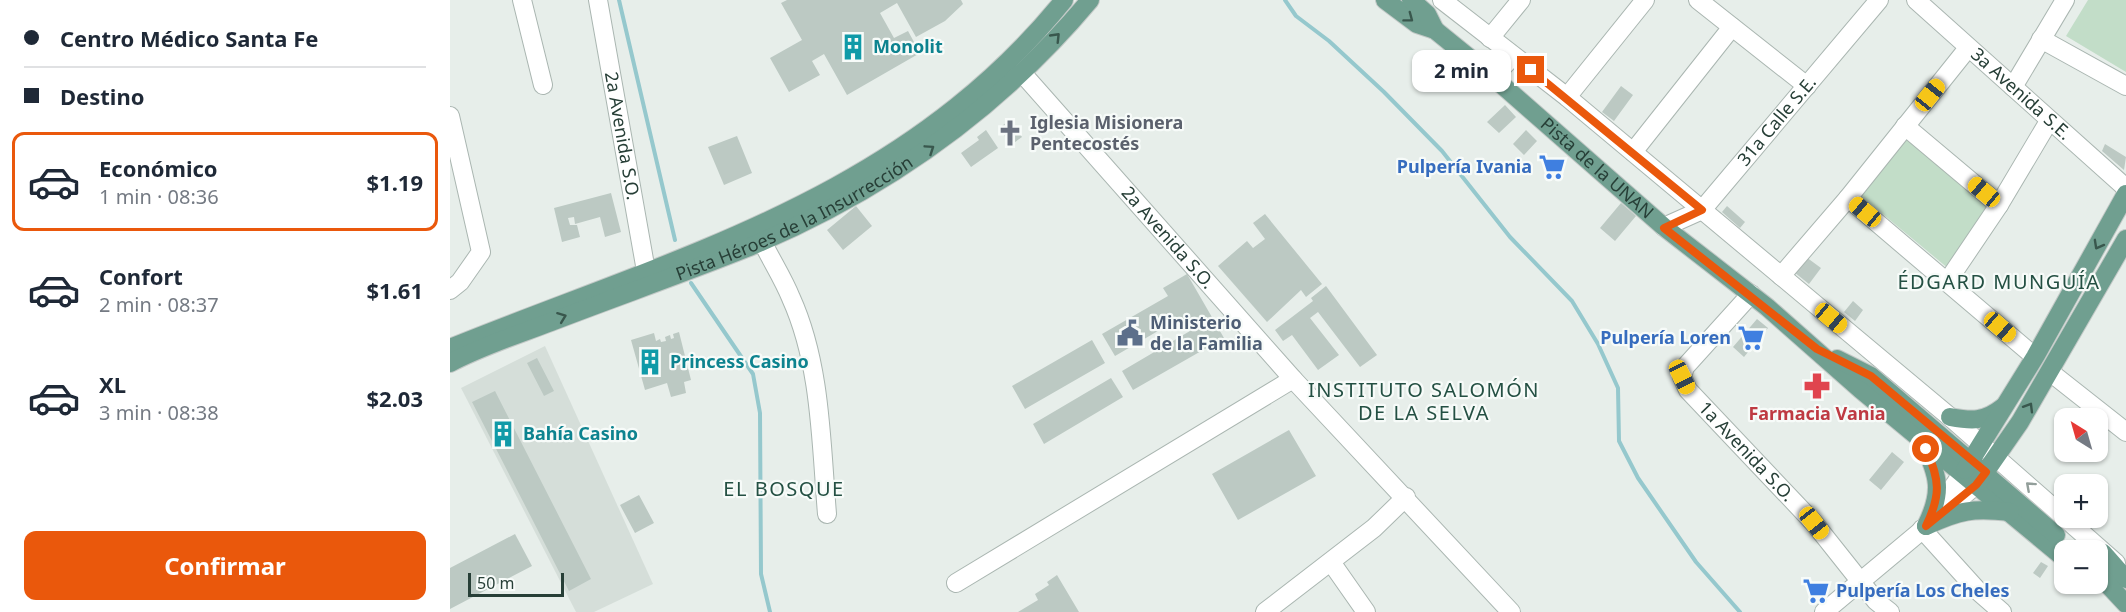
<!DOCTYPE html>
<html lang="es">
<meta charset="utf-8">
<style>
:root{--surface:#fff;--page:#f2f2f3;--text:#1f2937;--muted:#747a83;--line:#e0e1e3;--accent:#ea580c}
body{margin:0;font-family:"Noto Sans",sans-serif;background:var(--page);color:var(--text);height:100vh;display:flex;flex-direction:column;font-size:22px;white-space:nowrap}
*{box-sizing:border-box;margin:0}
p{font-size:20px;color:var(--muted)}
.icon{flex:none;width:33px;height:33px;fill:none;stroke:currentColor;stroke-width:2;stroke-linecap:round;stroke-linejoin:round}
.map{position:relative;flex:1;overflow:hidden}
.details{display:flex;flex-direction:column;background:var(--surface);width:450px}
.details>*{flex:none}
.hud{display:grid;align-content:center;height:132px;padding:0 24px;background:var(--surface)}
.needle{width:39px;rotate:323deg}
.controls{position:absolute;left:1604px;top:408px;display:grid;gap:12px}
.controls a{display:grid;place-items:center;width:54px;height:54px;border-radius:12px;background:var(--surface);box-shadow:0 2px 4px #0004;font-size:30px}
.scale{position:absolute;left:18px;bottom:15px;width:96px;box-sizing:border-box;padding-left:6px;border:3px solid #273f37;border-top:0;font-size:16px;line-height:21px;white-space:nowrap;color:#273f37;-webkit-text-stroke:4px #f7fbf9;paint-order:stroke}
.end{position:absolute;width:27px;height:27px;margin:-14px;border:8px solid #ea580c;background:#fff;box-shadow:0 0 0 3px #fff}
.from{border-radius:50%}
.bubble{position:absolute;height:42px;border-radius:12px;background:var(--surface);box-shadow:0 2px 4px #0004;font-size:20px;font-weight:700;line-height:42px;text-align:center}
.car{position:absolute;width:18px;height:36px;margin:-18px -9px;border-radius:8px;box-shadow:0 0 4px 2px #0007;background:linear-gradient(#f5c518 24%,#345 0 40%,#f5c518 0 76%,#345 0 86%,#f5c518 0)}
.hud b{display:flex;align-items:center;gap:21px;height:57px;font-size:22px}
.hud b+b{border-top:2px solid var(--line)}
.hud i{width:15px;height:15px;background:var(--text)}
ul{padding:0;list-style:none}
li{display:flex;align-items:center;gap:18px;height:99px;margin:0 12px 9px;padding:0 12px;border:3px solid transparent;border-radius:12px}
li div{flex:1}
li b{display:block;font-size:22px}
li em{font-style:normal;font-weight:700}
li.active{border-color:var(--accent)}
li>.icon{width:54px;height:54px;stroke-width:1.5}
.primary-button{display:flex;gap:12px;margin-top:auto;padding:12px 24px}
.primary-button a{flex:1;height:69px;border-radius:12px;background:var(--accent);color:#fff;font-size:24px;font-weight:700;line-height:69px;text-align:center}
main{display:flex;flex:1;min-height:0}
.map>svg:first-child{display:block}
.built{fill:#d5ded9}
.green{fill:#c2ddc8}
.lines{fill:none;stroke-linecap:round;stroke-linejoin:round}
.stream{stroke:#95c8cd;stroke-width:4}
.building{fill:#bcc9c3}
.minor-casing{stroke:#aab6b1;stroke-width:20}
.major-casing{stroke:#c3c9c7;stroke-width:20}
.minor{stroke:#fff;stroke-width:18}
.major{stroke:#709f90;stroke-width:18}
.oneway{stroke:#39574d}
.oneway2{stroke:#939f9b}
.route{stroke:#ea580c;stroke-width:8}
.labels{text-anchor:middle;stroke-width:4.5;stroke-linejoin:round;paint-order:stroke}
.culture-label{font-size:18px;font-weight:bold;fill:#0d838f;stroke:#f7fbf9;text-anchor:start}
.street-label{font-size:18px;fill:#273f37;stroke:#f7fbf9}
.worship-label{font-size:18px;font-weight:bold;fill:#5b616d;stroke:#f7fbf9;text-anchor:start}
.shop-label{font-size:18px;font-weight:bold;fill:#366cbe;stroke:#f7fbf9;text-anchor:end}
.service-label{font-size:18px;font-weight:bold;fill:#4e5e75;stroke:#f7fbf9;text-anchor:start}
.health-label{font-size:18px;font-weight:bold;fill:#be3a42;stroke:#f7fbf9}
.neighbourhood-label{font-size:20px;letter-spacing:1.5px;fill:#245043;stroke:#f7fbf9}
</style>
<main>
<section class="details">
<div class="hud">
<b><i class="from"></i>Centro Médico Santa Fe</b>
<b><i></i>Destino</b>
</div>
<ul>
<li class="active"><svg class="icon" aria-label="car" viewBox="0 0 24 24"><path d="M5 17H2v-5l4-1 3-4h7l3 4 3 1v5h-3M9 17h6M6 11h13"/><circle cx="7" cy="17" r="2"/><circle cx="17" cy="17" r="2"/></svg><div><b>Económico</b><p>1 min · 08:36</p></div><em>$1.19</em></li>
<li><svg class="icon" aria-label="car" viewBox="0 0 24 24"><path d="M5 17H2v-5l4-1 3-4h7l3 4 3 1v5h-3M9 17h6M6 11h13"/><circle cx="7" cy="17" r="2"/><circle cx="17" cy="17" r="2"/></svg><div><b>Confort</b><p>2 min · 08:37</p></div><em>$1.61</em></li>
<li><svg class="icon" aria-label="car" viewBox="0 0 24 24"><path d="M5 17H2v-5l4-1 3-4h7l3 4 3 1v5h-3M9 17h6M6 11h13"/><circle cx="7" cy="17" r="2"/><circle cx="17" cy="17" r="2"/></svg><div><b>XL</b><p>3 min · 08:38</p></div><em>$2.03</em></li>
</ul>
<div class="primary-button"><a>Confirmar</a></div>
</section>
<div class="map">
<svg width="1676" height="612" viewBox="0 0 1676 612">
<rect width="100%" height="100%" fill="#e7eeea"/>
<path class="built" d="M95,346L203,584L144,612H126L11,388Z"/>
<path class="green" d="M1638,0H1676V72L1616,36Z
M1458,137L1540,205L1499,269L1411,196Z"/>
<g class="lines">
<path class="stream" d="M169,0L225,240
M835,0L846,16L879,41L934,92L992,151L1060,237L1122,301L1148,344L1168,388L1169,441L1188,478L1246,562L1290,612
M241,283L303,374L310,413L311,574L320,612"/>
</g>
<path class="building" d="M337,0H511L513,4L495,21L466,37L447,3L430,13L444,38L458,31L470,53L397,95L374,54L362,61L370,75L339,92L320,58L352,40L331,3Z
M1171,86L1183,95L1164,121L1152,112Z
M1055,105L1066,117L1049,133L1037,122Z
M560,120L572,137L561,145L549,128Z
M536,130L548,148L521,167L511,153L529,140L527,137Z
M1076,130L1087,141L1074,155L1063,144Z
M287,136L302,173L274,185L258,147Z
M1655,144L1676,157L1674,170L1652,151Z
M161,193L171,232L155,237L150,217L125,224L124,217L118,218L120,225H127L130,237L112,242L104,208Z
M1171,203L1186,216L1165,241L1150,228Z
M406,206L422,226L393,250L377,230Z
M1277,206L1295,222L1290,228L1272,212Z
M815,214L872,284L856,297L851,290L817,322L768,266L797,241L803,248L815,239L803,223Z
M1356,257L1371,268L1359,284L1344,272Z
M737,274L774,338L683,390L672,371L740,331L732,317L665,356L652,334L718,296L713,288Z
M876,286L927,355L910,367L868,312L860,318L889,355L868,370L842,335L833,341L825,330L863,301L861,298Z
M1403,301L1413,310L1405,321L1394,312Z
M1307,319L1318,328L1294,357L1283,347Z
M229,332L241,380L234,382L236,393L221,397L217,383L195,390L181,340L204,333L206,341L210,339L211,342L216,341L215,337L220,335L221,339L224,338L223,334Z
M642,340L655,363L575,409L562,386Z
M87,358L104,391L94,396L77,363Z
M1368,376L1377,385L1367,395L1358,386Z
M661,378L673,397L594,444L583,424Z
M45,391L141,579L119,591L22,402Z
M839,430L866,476L788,520L762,474Z
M1442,452L1454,462L1431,490L1419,480Z
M189,495L204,523L185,533L170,505Z
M65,534L82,566L0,609V568Z
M1591,562L1598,566L1590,578L1583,573Z
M607,575L629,612H568L588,600L585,594L599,585L597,582Z"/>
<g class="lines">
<g class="minor-casing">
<g id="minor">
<path d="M72,0L93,85"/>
<path id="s1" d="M148,0L196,271"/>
<path d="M992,0L1117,97L1500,417L1614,517"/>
<path d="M1248,0L1357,86"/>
<path id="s2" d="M1466,0L1676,188"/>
<path d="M1040,38L1071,0"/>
<path d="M1591,39L1676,86"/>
<path id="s3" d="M572,73L843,379L1061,612"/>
<path d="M1043,77L1063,56"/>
<path d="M1563,87L1615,0"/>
<path d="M1117,97L1195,0"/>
<path d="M0,116L31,252L10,282L0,290"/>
<path d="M1455,126L1549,205"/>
<path d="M1183,152L1282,27"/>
<path d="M1398,198L1585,357"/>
<path id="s4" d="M1214,227L1252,210L1429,0"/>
<path d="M312,241C321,260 333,278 341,298C371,364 371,442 377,514"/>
<path d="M1331,276L1398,198L1518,48"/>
<path d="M1497,282L1549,205L1599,121"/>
<path id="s5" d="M1301,294L1235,367L1232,377L1238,390L1364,523L1426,601L1440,612"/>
<path d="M1600,372L1676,432"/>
<path d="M1489,507L1512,474"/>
<path d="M1615,518L1666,563"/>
<path d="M1472,529L1529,592L1552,612"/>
<path d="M881,562L916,612"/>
<path d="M506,583L843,379"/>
<path d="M815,612L924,528L956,497"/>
<path d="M1374,612L1526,485"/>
</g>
</g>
<g class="major-casing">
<g id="major">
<path id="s6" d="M935,0L967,24L985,30L1043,77L1214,227L1317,307L1410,389L1614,558"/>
<path d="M961,0L977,14L985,30"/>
<path d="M0,348C227,256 453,199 614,0"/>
<path d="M1387,359L1421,376L1606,535"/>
<path id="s7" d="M0,363C32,346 67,335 101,322C166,297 232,274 297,248C429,193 547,111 640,0"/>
<path d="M1500,417C1522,421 1534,422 1553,407"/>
<path d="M1473,443C1489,476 1493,492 1476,526"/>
<path d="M1515,470L1585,357L1676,194"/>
<path d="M1529,481L1570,422L1676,239"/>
<path d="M1476,526C1510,510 1523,508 1560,512"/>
<path d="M1653,553L1676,579"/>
<path d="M1647,573L1676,604"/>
</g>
</g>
<use href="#minor" class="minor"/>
<use href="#major" class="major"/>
</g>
<defs><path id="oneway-chevron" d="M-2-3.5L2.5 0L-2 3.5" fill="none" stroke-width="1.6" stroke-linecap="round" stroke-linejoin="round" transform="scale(1.5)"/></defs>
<g class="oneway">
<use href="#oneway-chevron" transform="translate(959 18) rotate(37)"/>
<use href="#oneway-chevron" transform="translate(606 37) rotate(-46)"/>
<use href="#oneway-chevron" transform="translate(480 149) rotate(-34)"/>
<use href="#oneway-chevron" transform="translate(1648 245) rotate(119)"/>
<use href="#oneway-chevron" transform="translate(112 317) rotate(-21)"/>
<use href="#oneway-chevron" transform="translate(1579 407) rotate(-59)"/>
</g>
<use class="oneway2" href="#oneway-chevron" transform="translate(1580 486) rotate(-138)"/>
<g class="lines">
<path class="route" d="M1081,70L1252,210L1214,228L1367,349L1421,376L1536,472L1526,485L1476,526C1491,495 1490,480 1476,449"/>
</g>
<defs>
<g id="building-bare" transform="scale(2.07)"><path d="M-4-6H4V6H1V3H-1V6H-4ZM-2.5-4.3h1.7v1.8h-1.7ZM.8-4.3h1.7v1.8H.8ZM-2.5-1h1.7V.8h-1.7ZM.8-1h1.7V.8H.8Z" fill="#0f9aa8" stroke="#f7fbf9" stroke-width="2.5" paint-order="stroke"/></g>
<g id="church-bare" transform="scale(2.07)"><path d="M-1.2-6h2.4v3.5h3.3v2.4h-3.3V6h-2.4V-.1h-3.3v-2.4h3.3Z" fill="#6b7280" stroke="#f7fbf9" stroke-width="2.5" paint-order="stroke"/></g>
<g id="supermarket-bare" transform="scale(2.07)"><path d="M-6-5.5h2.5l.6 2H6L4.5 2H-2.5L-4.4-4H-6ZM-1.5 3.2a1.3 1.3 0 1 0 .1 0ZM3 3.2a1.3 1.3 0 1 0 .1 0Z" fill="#3f7fe0" stroke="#f7fbf9" stroke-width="2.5" paint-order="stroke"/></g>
<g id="civic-bare" transform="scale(2.07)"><path d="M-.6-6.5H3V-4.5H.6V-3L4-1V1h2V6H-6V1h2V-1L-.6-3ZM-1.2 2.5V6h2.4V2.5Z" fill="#5c6f8a" stroke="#f7fbf9" stroke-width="2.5" paint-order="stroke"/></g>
<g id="pharmacy-bare" transform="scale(2.07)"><path d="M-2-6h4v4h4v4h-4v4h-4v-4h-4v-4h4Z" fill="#e0444e" stroke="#f7fbf9" stroke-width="2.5" paint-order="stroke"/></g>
</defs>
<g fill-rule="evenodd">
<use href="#building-bare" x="403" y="47"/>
<use href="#church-bare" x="560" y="133"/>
<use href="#supermarket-bare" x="1102" y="167"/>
<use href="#civic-bare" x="680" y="333"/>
<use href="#supermarket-bare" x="1301" y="338"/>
<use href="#building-bare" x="200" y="362"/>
<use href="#pharmacy-bare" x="1367" y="386"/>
<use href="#building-bare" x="53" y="434"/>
<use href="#supermarket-bare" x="1366" y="591"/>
</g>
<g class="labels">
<g class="culture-label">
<text x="423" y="53">Monolit</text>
<text x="220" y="368">Princess Casino</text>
<text x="73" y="440">Bahía Casino</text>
</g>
<g class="street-label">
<text dy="6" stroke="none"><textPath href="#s2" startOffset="141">3a Avenida S.E.</textPath></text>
<text dy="6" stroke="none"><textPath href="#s4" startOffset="158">31a Calle S.E.</textPath></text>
<text dy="6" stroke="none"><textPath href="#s1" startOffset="138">2a Avenida S.O.</textPath></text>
<text dy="6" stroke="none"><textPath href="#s6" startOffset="272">Pista de la UNAN</textPath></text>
<text dy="6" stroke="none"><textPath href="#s7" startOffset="374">Pista Héroes de la Insurrección</textPath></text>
<text dy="6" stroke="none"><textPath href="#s3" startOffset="220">2a Avenida S.O.</textPath></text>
<text dy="6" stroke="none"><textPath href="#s5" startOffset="208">1a Avenida S.O.</textPath></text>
</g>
<g class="worship-label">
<text x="580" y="129">Iglesia Misionera<tspan x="580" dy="21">Pentecostés</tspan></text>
</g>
<g class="shop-label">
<text x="1082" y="173">Pulpería Ivania</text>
<text x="1281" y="344">Pulpería Loren</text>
<text x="1386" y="597" text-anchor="start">Pulpería Los Cheles</text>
</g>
<g class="service-label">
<text x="700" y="329">Ministerio<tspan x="700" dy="21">de la Familia</tspan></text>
</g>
<g class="health-label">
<text x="1367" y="420">Farmacia Vania</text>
</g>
<g class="neighbourhood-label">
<text x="1549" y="289">ÉDGARD MUNGUÍA</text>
<text x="974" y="397">INSTITUTO SALOMÓN<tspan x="974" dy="23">DE LA SELVA</tspan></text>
<text x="334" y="496">EL BOSQUE</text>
</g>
</g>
</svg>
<div class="controls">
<a><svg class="needle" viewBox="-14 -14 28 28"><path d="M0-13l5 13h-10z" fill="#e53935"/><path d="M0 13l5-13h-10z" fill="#747a83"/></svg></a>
<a>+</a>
<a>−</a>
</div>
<div class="scale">50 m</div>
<i class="end from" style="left:1476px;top:449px"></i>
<i class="end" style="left:1081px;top:70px"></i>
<div class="bubble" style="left:962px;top:50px;width:99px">2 min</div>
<i class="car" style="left:1480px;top:95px;rotate:39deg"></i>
<i class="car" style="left:1534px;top:192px;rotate:310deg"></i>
<i class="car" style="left:1415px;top:212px;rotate:310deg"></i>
<i class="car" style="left:1381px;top:318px;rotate:130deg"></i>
<i class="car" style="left:1550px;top:327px;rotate:131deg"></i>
<i class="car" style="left:1232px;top:377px;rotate:154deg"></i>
<i class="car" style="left:1364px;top:523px;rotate:142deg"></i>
</div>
</main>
